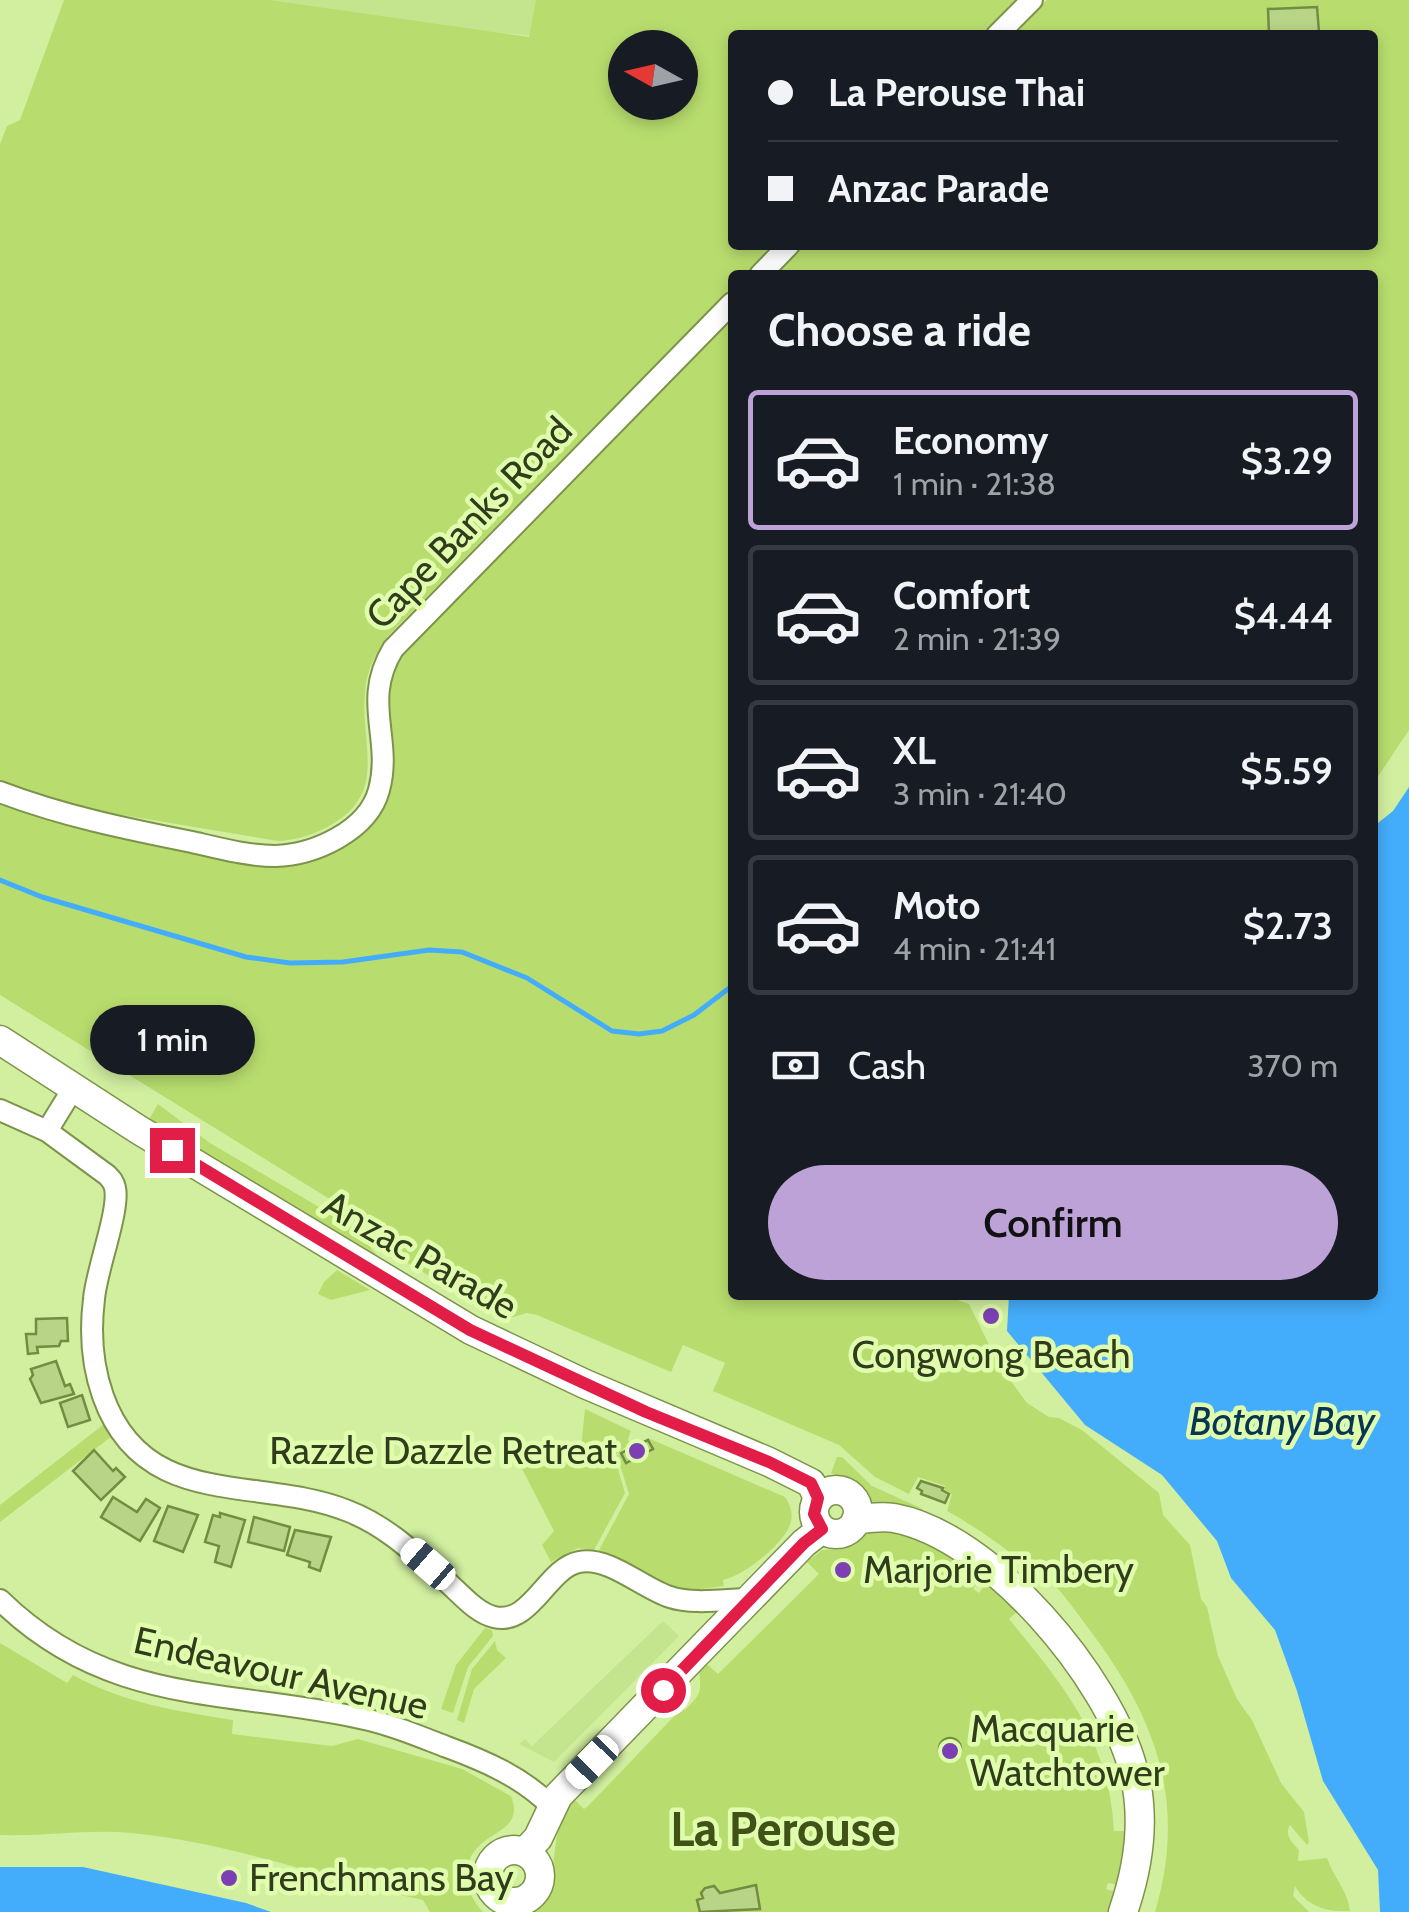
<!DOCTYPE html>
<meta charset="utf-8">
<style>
:root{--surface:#171b24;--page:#242831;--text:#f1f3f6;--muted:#9ea1a6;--line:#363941;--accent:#bda2d8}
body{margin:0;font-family:Cabin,sans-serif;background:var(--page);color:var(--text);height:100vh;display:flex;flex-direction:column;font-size:38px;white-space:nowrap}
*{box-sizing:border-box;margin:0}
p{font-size:32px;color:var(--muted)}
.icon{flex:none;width:55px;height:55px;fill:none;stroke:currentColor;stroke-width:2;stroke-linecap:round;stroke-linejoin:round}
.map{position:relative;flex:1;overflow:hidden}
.drawer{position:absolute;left:728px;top:270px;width:650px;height:1030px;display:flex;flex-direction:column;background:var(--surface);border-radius:10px;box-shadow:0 5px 15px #0003}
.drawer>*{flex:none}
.guide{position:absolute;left:728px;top:30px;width:650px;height:220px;border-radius:10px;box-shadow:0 5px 15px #0003;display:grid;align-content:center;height:220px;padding:0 40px;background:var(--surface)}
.needle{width:65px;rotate:278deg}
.fabs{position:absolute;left:608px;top:30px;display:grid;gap:20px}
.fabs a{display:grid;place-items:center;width:90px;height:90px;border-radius:50%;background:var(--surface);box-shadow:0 5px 15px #0003;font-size:50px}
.end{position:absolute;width:45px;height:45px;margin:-22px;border:12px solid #e11d48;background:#fff;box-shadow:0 0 0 5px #fff}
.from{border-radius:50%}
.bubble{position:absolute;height:70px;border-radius:35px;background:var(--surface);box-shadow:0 5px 15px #0003;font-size:32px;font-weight:600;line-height:70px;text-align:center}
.car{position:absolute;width:30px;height:60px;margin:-30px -15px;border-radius:12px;box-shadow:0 0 8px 2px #0007;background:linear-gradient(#fff 24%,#345 0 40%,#fff 0 76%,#345 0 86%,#fff 0)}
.guide b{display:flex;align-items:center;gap:35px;height:95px;font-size:38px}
.guide b+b{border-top:2px solid var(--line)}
.guide i{width:25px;height:25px;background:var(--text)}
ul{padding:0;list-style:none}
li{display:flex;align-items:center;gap:30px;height:140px;margin:0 20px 15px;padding:0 20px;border:5px solid var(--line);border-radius:10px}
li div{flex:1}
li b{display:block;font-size:38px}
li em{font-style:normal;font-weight:600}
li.on{border-color:var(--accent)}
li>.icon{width:90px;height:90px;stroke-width:1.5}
h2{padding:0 40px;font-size:45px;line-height:120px}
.pay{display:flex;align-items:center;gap:25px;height:110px;padding:0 40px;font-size:38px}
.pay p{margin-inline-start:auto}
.primary-button{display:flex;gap:20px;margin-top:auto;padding:20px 40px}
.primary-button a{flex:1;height:115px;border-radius:60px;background:var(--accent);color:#111;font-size:40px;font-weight:600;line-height:115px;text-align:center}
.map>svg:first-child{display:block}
.built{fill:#c5e48e}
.green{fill:#b8dd6e;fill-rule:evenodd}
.water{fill:#44adfb}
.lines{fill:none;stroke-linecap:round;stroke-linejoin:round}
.stream{stroke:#44adfb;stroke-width:5}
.building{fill:#b8d486;stroke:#738c41;stroke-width:2.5}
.street-casing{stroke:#7b9449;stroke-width:24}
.secondary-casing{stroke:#7b9449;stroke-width:31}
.street{stroke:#fff;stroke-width:20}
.secondary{stroke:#fff;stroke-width:28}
.route{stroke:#e11d48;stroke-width:12}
.poi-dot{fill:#7d3fb4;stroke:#dffdad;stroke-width:4}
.labels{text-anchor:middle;stroke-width:9;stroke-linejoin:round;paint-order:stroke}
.street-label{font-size:38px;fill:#313c1c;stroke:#dffdad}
.poi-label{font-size:38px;fill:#313c1c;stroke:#dffdad;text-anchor:start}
.water-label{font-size:40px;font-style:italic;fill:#093554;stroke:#dffdad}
.district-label{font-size:48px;font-weight:bold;fill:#405218;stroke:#dffdad}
</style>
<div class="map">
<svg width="1409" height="1912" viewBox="0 0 1409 1912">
<rect width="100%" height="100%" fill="#d2efa0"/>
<path class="built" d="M254,0H802L649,48L396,22Z
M663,1621L679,1636L554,1762L519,1744L525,1739L532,1746Z"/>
<path class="green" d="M64,0H269L529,37L536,0H1016L981,35H732V245H774L744,275H732V287L388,636C375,653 366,672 365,693C360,747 389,793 329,826C313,835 297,840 278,841L92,810L0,780V144L7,126L20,120ZM625,48H680V102H625Z
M1047,0H1409V730L1373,784L1372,275H773L803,245H1372V35H1010Z
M732,315V1295H943L969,1304L999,1365L1027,1403L1049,1417L1059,1418L1082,1430L1159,1493L1163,1515L1190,1545L1201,1599L1207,1607L1218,1656L1237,1699L1252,1720L1281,1783L1304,1812L1309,1842L1307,1845L1290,1825C1284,1835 1292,1842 1299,1850L1298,1861L1327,1858C1334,1878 1348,1891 1350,1911C1327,1912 1307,1907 1295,1886L1293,1896L1309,1912H1155C1187,1803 1157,1721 1092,1633C1078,1615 1065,1594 1048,1579C1041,1572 1031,1568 1023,1562C998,1543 974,1526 947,1511L952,1494L944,1489L945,1486L918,1477L909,1494L875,1477L839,1445L713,1391L725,1363L683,1345L671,1372L537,1315L527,1313L503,1320L391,1253L365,1221L0,995V804L76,827L267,863L366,825L384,700L394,662Z
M158,1104L210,1143L353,1227L382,1261L147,1123Z
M337,1270L370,1290L331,1300L318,1294L324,1282Z
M585,1409L631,1431L628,1439L630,1444L614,1456L625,1493L594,1550L578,1548L551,1562L542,1545L554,1531L516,1457L525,1448L557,1456L581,1448Z
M108,1421L116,1433L0,1522V1505Z
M648,1438L785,1497C790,1505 793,1512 791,1521C787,1542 744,1576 723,1580L724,1586L679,1592L597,1554L629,1494L617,1455L621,1453L626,1463L652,1450Z
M837,1457H842L872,1486L923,1509L918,1520L872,1506L861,1486L831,1473Z
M898,1525L985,1572L973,1589L979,1593L990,1577L1023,1606L1009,1619C1065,1687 1109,1740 1114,1831H1131L1124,1886L1108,1883L1106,1889L1122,1894L1116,1912H527C533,1904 543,1900 547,1889C559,1857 550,1826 574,1799L584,1809L588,1806L683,1707L685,1710C700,1694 702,1694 699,1672L707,1664L718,1674L819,1574L807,1562L822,1550L842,1549L856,1543L868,1532Z
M485,1628L492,1630L493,1636L468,1667L453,1713L441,1709L456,1665Z
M495,1641L497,1650L506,1658L474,1689L464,1723L457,1720L472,1669Z
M0,1643L67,1683L73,1675C123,1703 177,1711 233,1720L232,1734L332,1746L358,1739L462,1769L511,1796C523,1826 496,1830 480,1845C459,1864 465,1894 483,1912H430L423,1900C327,1879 228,1842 131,1833C88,1829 43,1837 0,1835Z"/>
<path class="water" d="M1409,787V1912H1380L1378,1870L1323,1781L1297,1691L1275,1630L1231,1578L1217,1541L1162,1475L1085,1425L1007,1331L1009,1295H1372L1373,827L1393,811Z
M0,1867H83L246,1903L271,1912H0Z"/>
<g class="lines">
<path class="stream" d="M0,880L42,897L246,957L290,963L343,962L429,950L462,952L527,978L612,1031L639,1034L662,1031L694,1015L732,986"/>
</g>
<path class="building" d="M1317,7L1319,32L1269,35L1268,9Z
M67,1318L68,1341H61L59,1346L37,1347L38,1353L28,1354L26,1334H36V1319Z
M56,1361L65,1386L70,1384L74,1394L41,1403L30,1379L33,1375L31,1369Z
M82,1395L90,1420L68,1427L60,1403Z
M648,1440L653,1449L626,1463L621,1453Z
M94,1450L113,1471L116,1468L125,1477L101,1500L73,1471Z
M921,1481L943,1488L942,1490L949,1494L945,1503L921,1494L922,1491L917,1488Z
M113,1497L137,1512L146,1499L160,1508L140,1541L101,1517Z
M168,1506L198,1515L183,1552L154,1541Z
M220,1513L245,1520L231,1567L215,1562L219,1546L205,1542L213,1515L220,1517Z
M254,1517L290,1527L284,1551L248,1542Z
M295,1530L331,1537L320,1571L309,1567L310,1562L287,1555Z
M939 1749a11 11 0 1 1 22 0a11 11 0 1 1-22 0Z
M756,1885L760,1909L700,1912L697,1900L703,1898L701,1893L705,1888L714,1886L720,1893Z"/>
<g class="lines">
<g class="street-casing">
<path id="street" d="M997,35L1032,0
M760,275L789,245
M0,792C63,816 127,829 192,842C218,848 248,856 275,856C314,855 368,831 379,790C393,738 361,702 393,649L732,303
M0,1110L47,1131L107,1175C111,1179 114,1182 115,1188C120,1210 96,1271 94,1299C90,1331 92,1365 103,1396C144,1512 259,1475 348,1511C387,1526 415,1554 446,1581C460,1593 476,1613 494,1617C531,1626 547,1568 579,1562C609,1556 642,1588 670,1597C694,1605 727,1599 752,1599
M47,1131L74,1087
M0,1600C108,1706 226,1689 360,1718C390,1724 418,1736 447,1747C485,1761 522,1777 551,1806"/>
</g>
<g class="secondary-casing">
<path id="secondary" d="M0,1040L139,1130L471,1330L585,1384L769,1462L811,1483L818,1498
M814 1512a22 22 0 1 1 44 0a22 22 0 1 1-44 0Z
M856,1520C869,1518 881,1516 894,1518C991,1536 1109,1678 1133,1769C1146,1817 1139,1866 1123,1912
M488 1876a26 26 0 1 1 52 0a26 26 0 1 1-52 0Z
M525,1852L538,1838L558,1796L804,1543L822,1529"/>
</g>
<use href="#street" class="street"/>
<use href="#secondary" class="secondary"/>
</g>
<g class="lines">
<path class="route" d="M172,1150L470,1330L646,1412L769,1462L811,1483L818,1498L814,1514L822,1529L804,1543L663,1690"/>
</g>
<g class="poi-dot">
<circle cx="991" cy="1316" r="10"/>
<circle cx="637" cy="1451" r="10"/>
<circle cx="843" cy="1570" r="10"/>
<circle cx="950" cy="1751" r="10"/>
<circle cx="229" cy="1878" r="10"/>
</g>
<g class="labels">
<g class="street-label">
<text transform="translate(469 523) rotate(-46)" y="13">Cape Banks Road</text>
<text transform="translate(420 1255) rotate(30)" y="13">Anzac Parade</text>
<text transform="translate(281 1673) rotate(13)" y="13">Endeavour Avenue</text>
</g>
<g class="poi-label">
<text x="991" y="1368" text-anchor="middle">Congwong Beach</text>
<text x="617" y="1464" text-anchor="end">Razzle Dazzle Retreat</text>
<text x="863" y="1583">Marjorie Timbery</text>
<text x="970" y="1742">Macquarie<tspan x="970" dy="44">Watchtower</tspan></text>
<text x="249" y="1891">Frenchmans Bay</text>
</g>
<g class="water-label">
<text x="1282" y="1435">Botany Bay</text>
</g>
<g class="district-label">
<text x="783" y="1846">La Perouse</text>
</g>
</g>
</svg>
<div class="fabs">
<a><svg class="needle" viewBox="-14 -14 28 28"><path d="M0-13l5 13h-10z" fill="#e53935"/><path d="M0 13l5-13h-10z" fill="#9ea1a6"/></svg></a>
</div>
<i class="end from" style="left:663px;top:1690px"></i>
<i class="end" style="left:172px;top:1150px"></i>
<div class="bubble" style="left:90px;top:1005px;width:165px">1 min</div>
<i class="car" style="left:428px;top:1564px;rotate:311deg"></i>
<i class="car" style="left:592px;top:1762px;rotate:224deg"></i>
<div class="guide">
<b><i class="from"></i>La Perouse Thai</b>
<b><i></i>Anzac Parade</b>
</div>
<section class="drawer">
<h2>Choose a ride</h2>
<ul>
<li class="on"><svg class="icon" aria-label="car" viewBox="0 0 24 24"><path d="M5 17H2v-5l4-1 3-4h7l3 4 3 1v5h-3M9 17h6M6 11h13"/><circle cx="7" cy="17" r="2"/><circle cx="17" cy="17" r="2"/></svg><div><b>Economy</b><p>1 min · 21:38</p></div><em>$3.29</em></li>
<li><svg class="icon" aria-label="car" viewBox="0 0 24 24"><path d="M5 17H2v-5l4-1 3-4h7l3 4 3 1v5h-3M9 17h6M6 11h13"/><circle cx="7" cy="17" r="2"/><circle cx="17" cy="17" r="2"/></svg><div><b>Comfort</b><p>2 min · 21:39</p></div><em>$4.44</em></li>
<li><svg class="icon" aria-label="car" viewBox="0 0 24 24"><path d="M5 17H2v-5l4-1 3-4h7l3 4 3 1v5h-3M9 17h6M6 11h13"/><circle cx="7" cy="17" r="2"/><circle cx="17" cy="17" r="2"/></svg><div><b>XL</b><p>3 min · 21:40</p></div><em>$5.59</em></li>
<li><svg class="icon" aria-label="car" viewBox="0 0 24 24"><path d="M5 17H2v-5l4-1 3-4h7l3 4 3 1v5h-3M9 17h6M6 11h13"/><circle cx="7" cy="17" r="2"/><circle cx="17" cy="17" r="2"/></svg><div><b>Moto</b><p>4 min · 21:41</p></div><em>$2.73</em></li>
</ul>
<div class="pay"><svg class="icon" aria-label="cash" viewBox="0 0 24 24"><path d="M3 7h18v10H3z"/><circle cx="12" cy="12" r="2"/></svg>Cash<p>370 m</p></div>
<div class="primary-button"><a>Confirm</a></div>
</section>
</div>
